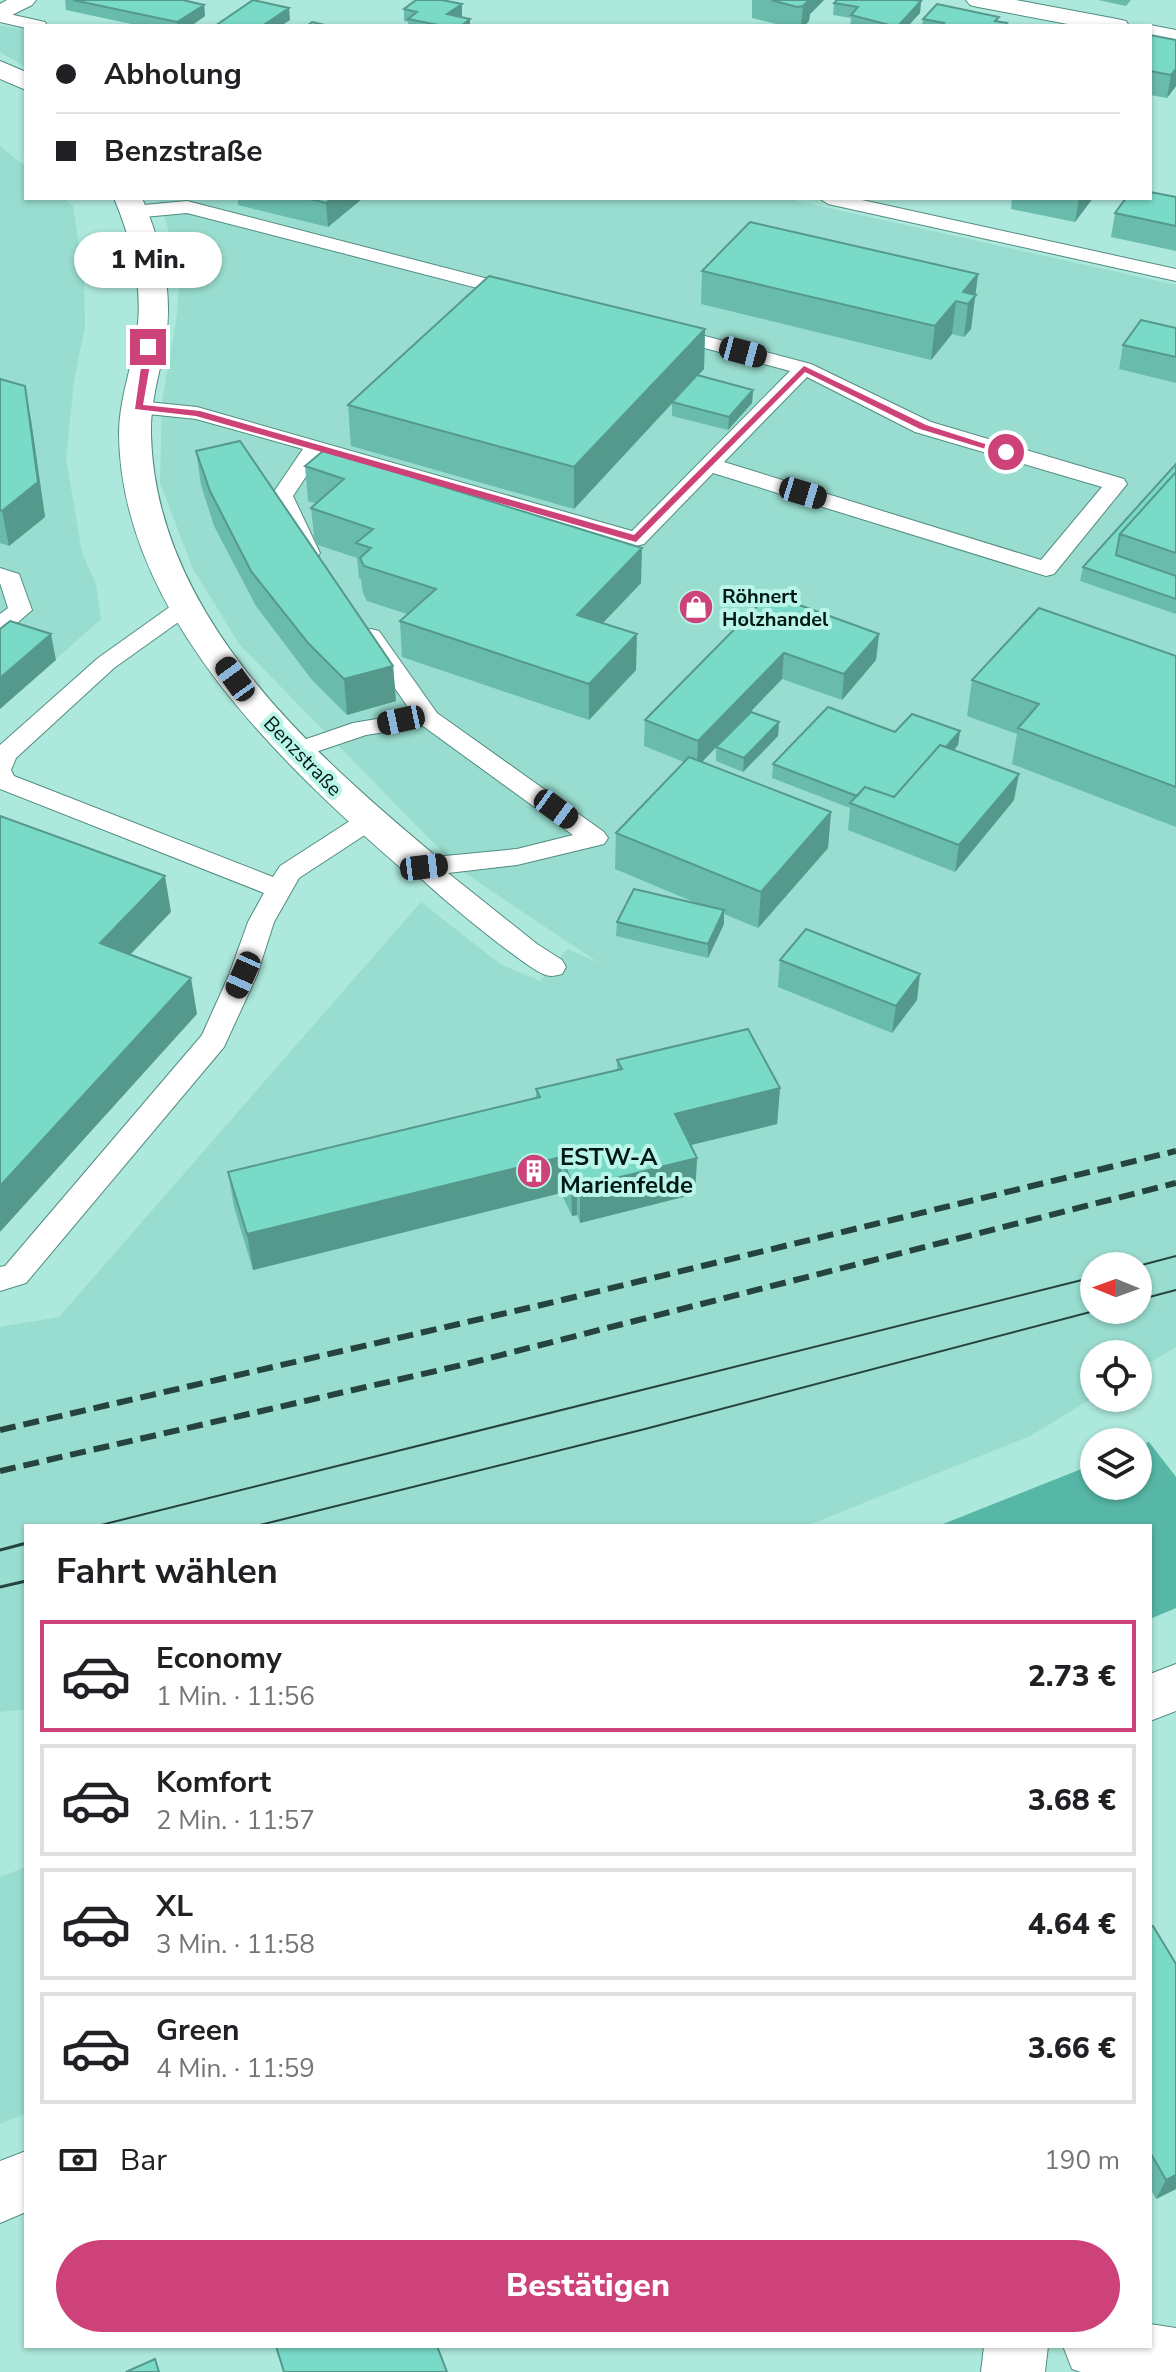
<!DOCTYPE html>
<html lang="de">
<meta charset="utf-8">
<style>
:root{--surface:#fff;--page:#f6f6f6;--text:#202124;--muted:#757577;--line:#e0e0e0;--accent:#cd4279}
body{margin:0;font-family:"Nunito Sans",sans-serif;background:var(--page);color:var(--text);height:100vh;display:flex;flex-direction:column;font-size:30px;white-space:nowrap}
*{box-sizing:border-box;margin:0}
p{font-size:26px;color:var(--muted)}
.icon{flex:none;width:44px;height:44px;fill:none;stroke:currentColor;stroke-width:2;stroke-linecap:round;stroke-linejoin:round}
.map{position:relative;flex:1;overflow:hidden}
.sheet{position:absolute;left:24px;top:1524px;width:1128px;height:824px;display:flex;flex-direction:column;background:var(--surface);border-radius:0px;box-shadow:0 2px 6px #0004}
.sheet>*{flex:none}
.guide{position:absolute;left:24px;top:24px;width:1128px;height:176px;border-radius:0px;box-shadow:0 2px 6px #0004;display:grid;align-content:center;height:176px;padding:0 32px;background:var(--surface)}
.needle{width:52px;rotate:271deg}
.fabs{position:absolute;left:1080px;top:1252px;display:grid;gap:16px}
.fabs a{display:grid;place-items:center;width:72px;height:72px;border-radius:50%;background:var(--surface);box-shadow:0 2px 6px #0004;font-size:40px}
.end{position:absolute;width:36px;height:36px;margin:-18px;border:10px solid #cd4279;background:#fff;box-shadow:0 0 0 4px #fff}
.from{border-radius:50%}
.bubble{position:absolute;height:56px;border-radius:28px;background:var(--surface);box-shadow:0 2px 6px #0004;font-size:26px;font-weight:800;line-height:56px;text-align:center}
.car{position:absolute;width:24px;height:48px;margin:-24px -12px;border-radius:10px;box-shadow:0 0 6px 2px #0007;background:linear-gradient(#222 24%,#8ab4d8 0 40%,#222 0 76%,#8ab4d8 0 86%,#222 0)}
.guide b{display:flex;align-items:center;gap:28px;height:76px;font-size:30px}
.guide b+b{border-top:2px solid var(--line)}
.guide i{width:20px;height:20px;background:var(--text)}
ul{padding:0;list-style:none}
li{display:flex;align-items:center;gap:24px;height:112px;margin:0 16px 12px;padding:0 16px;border:4px solid var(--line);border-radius:0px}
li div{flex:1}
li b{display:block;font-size:30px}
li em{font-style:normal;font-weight:800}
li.on{border-color:var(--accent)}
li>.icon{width:72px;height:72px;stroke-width:1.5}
h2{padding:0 32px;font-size:36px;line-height:96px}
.pay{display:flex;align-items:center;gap:20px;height:88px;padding:0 32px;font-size:30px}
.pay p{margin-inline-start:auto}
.cta{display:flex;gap:16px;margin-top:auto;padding:16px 32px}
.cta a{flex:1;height:92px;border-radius:48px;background:var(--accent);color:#fff;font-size:32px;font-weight:800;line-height:92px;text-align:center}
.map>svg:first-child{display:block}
.built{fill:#98ddcf;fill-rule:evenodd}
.water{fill:#56b7a6}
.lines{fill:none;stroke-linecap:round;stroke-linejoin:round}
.lane-casing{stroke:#528c81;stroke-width:2}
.street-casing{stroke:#528c81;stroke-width:2}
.lane{fill:#fff;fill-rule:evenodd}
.street{fill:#fff;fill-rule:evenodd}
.tram-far1{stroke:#25443e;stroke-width:2}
.tram{stroke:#25443e;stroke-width:3}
.rail{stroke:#25443e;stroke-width:6;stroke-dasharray:16 8;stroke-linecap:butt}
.wall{fill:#69bbac}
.shaded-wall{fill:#55998c}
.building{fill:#7adac8;stroke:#55998c;stroke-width:2}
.route{fill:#cd4279}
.labels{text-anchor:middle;stroke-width:8;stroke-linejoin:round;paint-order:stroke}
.far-poi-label{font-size:20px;font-weight:bold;fill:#011814;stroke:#b9f5e8;text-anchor:start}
.far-street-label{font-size:20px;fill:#011814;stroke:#b9f5e8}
.poi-label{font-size:24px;font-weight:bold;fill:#011814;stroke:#b9f5e8;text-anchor:start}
</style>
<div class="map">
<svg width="1176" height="2372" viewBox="0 0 1176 2372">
<rect width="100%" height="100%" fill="#ace8db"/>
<path class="built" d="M0,26L26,29V67L0,52Z
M0,146L26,167V198H63L73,206L84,278L85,326L74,381L66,458L82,553L96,584L101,619L0,709Z
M158,198H784L1176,285V1347L1138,1370V1354H1094V1397L1030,1436L806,1526H26V1709L0,1712V1327L59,1317L421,902L500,964L540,981L567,949L599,963L459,869L240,645L193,569L160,483L162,402L177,315L180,265ZM1094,1266H1138V1310H1094Z
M26,1867V2113L0,2124V1877Z"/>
<path class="water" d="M1149,1442L1176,1477V1608L1150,1619V1526H938L1094,1464V1486H1138V1446Z"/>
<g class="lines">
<g class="lane-casing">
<path id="lane" d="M0,12L45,22L47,26L26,28L0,22Z
M819,198H853L1176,269V281L828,204Z
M187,201L527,289L530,293L520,299L187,213L133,218L124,212L133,206Z
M667,326L811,364L931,422L1124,479L1127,484L1054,574L1046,576L713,473L644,544L636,546L321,454L293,496L320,553L317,558H301L298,553L271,496L303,449L196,419L138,413L128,407L138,401L197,407L632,531L790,371L660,336L657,332L660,328ZM807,377L915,432L1102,487L1041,560L724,462Z
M0,568L19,574L32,610L8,631L0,633V614L8,608L0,583Z
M186,599L194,601L198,606L194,611L114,668L16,758L11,770L14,776L273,877L280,866L359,815L368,813L377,815L381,821L377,827L299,878L274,922L257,975L224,1047L26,1283L0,1291V1267L5,1266L202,1035L229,975L248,922L264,893L0,789V745L98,658L178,601Z
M371,629L379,631L437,713L604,832L608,838L604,844L517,865L448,873L537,944L562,960L566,967L562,974C555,976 550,977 543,974C524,966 422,884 411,867L415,861L424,858L517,849L573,835L423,726L366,735L295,759L286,756L283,751L286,746L353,723L412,713L359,636L363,631Z"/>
</g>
<g class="street-casing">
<path id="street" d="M7,0H36L32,5L0,21V4Z
M966,0H1016L1117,19L1126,21L1129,26H1078L978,7L970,5Z
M1150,25L1176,30V44L1150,39V26H1145Z
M0,61L26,72V90L0,79Z
M114,198H142C162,245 174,293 165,345C159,375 150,404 151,435C156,615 310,751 438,858L443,867L438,876L424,880L410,876C284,767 121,615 119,434C119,404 129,375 135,345C145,294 134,246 114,198Z
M1176,1664V1711L1150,1721V1674Z
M26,2151V2212L0,2223V2161Z
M1150,2324L1176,2328V2372H1081L1072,2369L1063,2346H1150Z
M984,2346H1048L1045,2372H981Z"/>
</g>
<use href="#lane" class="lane"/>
<use href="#street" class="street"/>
<path class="tram-far1" d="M1138,1266L1176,1256
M1138,1300L1176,1290
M97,1526L1094,1277
M256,1526L645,1429L1098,1310
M15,1546L26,1543"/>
<path class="tram" d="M0,1550L23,1544
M0,1587L26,1581"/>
<path class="rail" d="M0,1430L554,1302L1176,1151
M0,1471L462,1365L1176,1183"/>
</g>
<path class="wall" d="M65,0H152L204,5L205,16L191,26H141L66,10Z
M752,0H824L810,14L809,21L804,26H784L752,18Z
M1098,0H1131L1126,6Z
M921,1L920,13L908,26H850L851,18L833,15L834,3Z
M404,9L462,16L460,17L470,19V26H408V22L404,21Z
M923,19L998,21L1007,23V26H922Z
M1150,35L1176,40V86L1167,98L1150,95Z
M1176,197V251L1111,237L1115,213Z
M238,198H363L328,227L238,205Z
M1012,198H1093L1075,222L1011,209Z
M702,271L978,274L971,329L964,337L952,334L931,360L701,304Z
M1176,328V383L1119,369L1123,345Z
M705,329L704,369L698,376L753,390L752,403L728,430L672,416V403L574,509L351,446L348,405Z
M0,379L31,420L45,517L9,546L0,543Z
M324,450L641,583L603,623L636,670L589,720L402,657L400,621L407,614L367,601L363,593L361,579L359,578L357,558L315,544L311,508L317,504L308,501L305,466Z
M196,451L393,666L396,701L347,715L312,680L256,606L214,526L201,485Z
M1176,464V614L1080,581L1083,567Z
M769,594L879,634L876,660L842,700L782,679L702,762L831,812L828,848L758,928L724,914V924L708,958L616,936L617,922L701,905L615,869L616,833L684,762L644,746L645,720Z
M1176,656V827L1012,764L1017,734L967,716L972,680Z
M779,722L778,736L743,772L716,761V747Z
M960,731L958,745L954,750L1014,800L955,872L848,830L850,808L772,778L773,764L895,732Z
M780,960L917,1000L892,1033L778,987Z
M617,1060L780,1088L777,1124L691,1145L697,1158L695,1194L580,1223L577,1215L572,1216L561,1193L253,1270L234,1207L228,1172L536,1098V1089L617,1070Z
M1150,1928L1176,2189L1156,2199L1150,2188Z"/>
<path class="shaded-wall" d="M805,0H824L810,14L809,21L804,26H801L803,6Z
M921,1L920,13L908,26H898Z
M462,4V16L448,26L447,14Z
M204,5L205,16L191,26H178L177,22Z
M289,8L290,20L281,26H262Z
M470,19V26H461Z
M1176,69V86L1167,98L1171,75Z
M332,198H363L328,227L326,203Z
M1079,198H1093L1075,222Z
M978,274L971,329L964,337L968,304L963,292Z
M956,301L952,334L931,360L935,326Z
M705,329L704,369L574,509V467Z
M25,386L31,420L45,517L9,546L2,511Z
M753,390L752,403L728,430L729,417Z
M642,548L641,583L577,650V615Z
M51,634L56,660L0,709V678Z
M637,634L636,670L589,720V684Z
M879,634L876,660L842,700L844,674Z
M784,653L782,679L697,767L698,741Z
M393,666L396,701L347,715L344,679Z
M779,722L778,736L743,772L744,758Z
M960,731L958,745L894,820L892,810Z
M1019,774L1014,800L955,872L959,845Z
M831,812L828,848L758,928L761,892Z
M165,876L171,912L107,979L100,943Z
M724,910V924L708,958V944Z
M920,974L917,1000L892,1033L896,1006Z
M191,978L197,1014L0,1232V1186Z
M780,1088L777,1124L674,1149L675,1114Z
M561,1157V1193L253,1270L247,1234Z
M697,1158L695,1194L580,1223V1187Z
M577,1180V1215L572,1216L571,1181Z
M1176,2175V2189L1156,2199L1166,2180Z"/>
<path class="building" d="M73,0H183L204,5L177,22Z
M253,0L289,8L262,26H215Z
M416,0H442L462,4L447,14L470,19L461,26H443L408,19L417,12L404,9Z
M771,0H809L803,6L797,7Z
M837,0H914L921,1L898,26H893L851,15L858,7L834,3Z
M937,4L999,17L995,21L1007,23L1004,26H941L944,23L923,19Z
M312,22L329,26H307Z
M1150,35L1176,40V69L1171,75L1150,71Z
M1150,192L1176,197V226L1115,213L1126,198H1150Z
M306,198H332L326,203Z
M750,222L978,274L963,292L976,295L968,304L956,301L935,326L702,271Z
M489,276L705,329L574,467L348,405Z
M1141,320L1176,328V357L1123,345Z
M697,375L753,390L729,417L672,402Z
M0,379L25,386L38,482L2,511L0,510Z
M240,441L393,666L344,679L309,644L251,571L210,491L196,451Z
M324,450L642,548L577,615L637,634L589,684L400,621L436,589L364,566L360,558L371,548L356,543L373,529L311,508L344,479L305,466Z
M1176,464V472L1120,534L1116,555L1176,576V599L1083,567Z
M1176,472V553L1120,534Z
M769,594L879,634L844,674L784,653L698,741L645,720Z
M1039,608L1176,656V787L1018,728L1039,704L972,680Z
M10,621L51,634L0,678V629Z
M828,707L895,732L912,714L960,731L946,747L940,745L894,797L865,787L857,796L773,764Z
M751,712L779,722L744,758L716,747Z
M940,745L1019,774L959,845L850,803L865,787L894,797Z
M689,757L831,812L761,892L616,833Z
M0,816L165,876L100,943L191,978L0,1186Z
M634,889L724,910L708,944L617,922Z
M806,929L920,974L896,1006L780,960Z
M748,1029L780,1088L675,1114L697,1158L580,1187L577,1180L571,1181L561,1157L247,1234L228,1172L540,1097L536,1089L622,1069L617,1060Z
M1153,1926L1176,1964V2175L1166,2180L1150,2152V1928Z
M276,2346H437L447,2372H284Z
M155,2359L159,2372H126Z"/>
<path class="route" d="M148,344L153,347L143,405L200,411L634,535L804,366L926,425L1010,452L1002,454L920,429L805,372L636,542L196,416L135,409L144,347Z"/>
<defs>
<g id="shop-disc" transform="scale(1.8)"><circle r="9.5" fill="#cd4279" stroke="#b9f5e8"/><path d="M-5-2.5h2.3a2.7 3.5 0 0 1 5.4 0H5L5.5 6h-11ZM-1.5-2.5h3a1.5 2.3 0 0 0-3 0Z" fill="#fff"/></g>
<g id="building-disc" transform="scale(1.8)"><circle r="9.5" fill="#cd4279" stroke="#b9f5e8"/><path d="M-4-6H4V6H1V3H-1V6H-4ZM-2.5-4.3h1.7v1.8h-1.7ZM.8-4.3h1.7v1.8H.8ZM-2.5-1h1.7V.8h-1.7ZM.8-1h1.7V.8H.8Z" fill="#fff"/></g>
</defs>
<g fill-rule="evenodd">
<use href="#shop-disc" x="696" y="607"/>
<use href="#building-disc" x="534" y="1171"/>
</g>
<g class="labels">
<g class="far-poi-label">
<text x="722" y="603">Röhnert<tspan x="722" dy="23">Holzhandel</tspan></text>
</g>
<g class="far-street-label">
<text transform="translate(303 756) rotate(46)" y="7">Benzstraße</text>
</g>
<g class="poi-label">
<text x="560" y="1165">ESTW-A<tspan x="560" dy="28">Marienfelde</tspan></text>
</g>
</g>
</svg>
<div class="fabs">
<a><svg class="needle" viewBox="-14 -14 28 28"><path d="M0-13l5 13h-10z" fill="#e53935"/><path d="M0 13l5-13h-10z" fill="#757577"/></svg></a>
<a><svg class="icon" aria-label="locate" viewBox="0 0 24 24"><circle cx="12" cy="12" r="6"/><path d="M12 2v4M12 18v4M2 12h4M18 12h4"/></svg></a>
<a><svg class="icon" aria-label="layers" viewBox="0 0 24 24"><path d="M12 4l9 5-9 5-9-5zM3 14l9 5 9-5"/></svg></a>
</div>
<i class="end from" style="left:1006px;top:452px"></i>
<i class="end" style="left:148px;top:347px"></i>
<div class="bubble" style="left:74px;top:232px;width:148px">1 Min.</div>
<i class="car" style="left:743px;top:352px;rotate:105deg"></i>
<i class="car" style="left:803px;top:493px;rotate:107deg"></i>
<i class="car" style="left:235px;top:679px;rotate:324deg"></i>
<i class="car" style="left:401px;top:720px;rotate:258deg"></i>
<i class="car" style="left:556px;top:809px;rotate:126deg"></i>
<i class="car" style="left:424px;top:867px;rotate:83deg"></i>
<i class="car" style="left:243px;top:975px;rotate:204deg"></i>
<div class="guide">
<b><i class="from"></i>Abholung</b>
<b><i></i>Benzstraße</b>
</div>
<section class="sheet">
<h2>Fahrt wählen</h2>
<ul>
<li class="on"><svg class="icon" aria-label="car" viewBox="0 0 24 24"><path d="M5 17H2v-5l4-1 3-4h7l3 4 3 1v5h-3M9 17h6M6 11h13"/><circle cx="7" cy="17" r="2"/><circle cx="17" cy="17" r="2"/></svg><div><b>Economy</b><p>1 Min. · 11:56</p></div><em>2.73 €</em></li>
<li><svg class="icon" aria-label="car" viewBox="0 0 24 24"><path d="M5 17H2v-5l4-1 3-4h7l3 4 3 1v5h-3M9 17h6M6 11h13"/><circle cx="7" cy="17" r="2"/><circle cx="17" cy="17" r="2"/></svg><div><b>Komfort</b><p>2 Min. · 11:57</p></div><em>3.68 €</em></li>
<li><svg class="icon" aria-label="car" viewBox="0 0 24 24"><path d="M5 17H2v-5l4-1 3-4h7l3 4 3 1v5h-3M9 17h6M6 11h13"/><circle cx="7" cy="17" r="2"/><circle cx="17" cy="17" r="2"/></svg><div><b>XL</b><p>3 Min. · 11:58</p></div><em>4.64 €</em></li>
<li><svg class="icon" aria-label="car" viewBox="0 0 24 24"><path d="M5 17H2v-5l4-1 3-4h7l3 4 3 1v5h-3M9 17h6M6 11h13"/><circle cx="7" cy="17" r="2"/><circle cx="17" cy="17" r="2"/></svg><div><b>Green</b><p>4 Min. · 11:59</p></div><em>3.66 €</em></li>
</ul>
<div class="pay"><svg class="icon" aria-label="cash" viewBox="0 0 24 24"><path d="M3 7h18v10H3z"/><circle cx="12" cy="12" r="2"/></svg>Bar<p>190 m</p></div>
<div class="cta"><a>Bestätigen</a></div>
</section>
</div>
